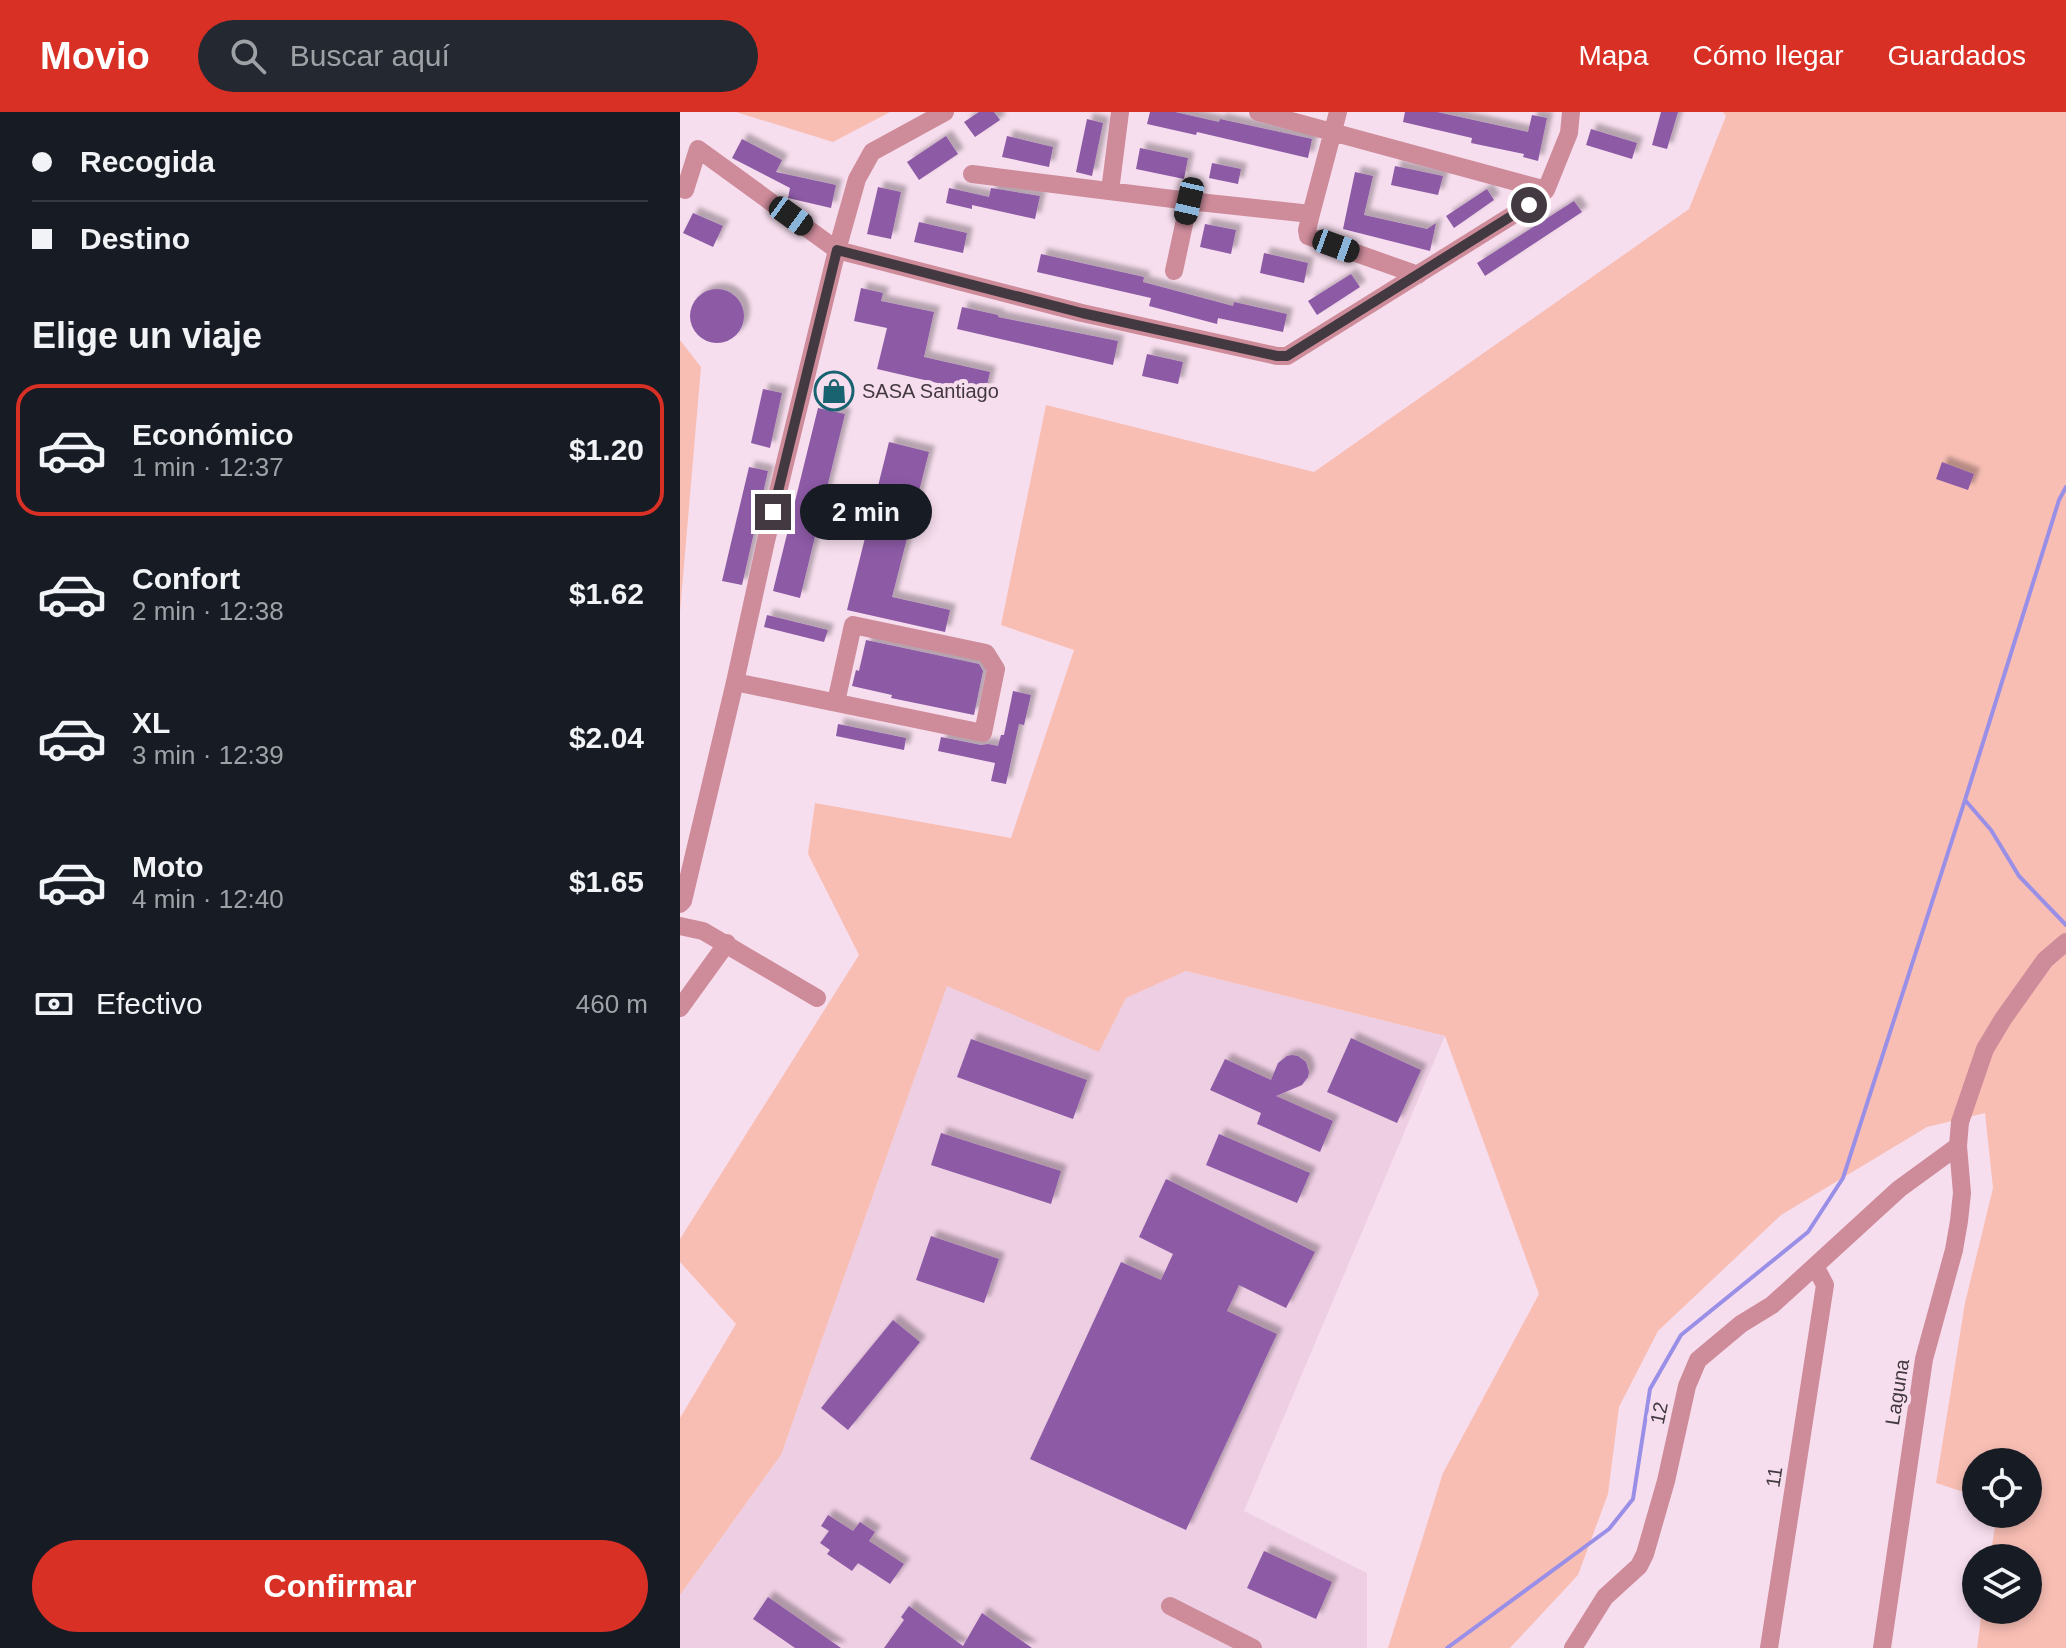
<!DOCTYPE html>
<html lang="es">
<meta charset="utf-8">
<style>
:root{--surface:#171b24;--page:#242831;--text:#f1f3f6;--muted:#9ea1a6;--line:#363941;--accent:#d93025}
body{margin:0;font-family:Helvetica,sans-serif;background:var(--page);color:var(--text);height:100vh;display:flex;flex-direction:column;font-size:30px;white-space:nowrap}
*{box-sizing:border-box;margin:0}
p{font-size:26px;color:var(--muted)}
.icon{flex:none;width:44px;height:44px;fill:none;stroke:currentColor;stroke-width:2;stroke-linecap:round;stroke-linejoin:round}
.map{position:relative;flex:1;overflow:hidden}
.panel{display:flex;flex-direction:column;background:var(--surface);width:680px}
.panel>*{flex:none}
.hud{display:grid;align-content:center;height:176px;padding:0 32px;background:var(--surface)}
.controls{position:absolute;left:1282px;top:1336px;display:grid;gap:16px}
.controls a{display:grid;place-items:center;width:80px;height:80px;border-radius:50%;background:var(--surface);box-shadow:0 4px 12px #0003;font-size:40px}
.end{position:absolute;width:36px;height:36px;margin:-18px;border:10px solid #433940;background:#fff;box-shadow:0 0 0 4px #fff}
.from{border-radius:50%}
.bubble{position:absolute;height:56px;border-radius:28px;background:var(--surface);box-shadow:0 4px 12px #0003;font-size:26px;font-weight:700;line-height:56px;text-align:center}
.car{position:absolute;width:24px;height:48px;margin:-24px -12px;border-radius:10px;box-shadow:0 0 6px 2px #0007;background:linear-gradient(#222 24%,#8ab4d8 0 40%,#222 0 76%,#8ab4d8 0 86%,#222 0)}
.hud b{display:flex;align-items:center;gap:28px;height:76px;font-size:30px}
.hud b+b{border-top:2px solid var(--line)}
.hud i{width:20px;height:20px;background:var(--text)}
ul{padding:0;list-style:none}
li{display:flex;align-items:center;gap:24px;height:132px;margin:0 16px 12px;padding:0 16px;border:4px solid transparent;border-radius:24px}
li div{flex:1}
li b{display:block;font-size:30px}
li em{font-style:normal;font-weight:700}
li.active{border-color:var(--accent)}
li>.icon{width:72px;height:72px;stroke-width:1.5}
h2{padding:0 32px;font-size:36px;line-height:96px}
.pay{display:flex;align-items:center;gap:20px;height:88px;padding:0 32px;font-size:30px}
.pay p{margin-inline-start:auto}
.cta{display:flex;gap:16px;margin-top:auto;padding:16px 32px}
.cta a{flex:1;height:92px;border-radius:48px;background:var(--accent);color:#fff;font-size:32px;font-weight:700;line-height:92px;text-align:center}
header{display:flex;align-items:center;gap:48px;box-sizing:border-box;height:112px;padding:0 40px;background:var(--accent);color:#fff}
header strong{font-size:38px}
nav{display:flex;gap:44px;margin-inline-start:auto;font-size:28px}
.search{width:560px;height:72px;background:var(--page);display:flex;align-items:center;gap:20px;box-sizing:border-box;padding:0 28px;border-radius:44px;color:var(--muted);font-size:30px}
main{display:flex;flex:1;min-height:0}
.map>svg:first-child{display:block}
.built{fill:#eecee3}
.green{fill:#f8beb4}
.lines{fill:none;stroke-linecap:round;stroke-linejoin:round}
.stream{stroke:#9a8fe7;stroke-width:4}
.building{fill:#8d5aa6;filter:url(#shadow)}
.minor{stroke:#ce8b9a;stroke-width:18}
.route{stroke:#433940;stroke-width:10}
.labels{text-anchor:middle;stroke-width:8;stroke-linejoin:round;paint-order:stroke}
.poi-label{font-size:20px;fill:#433940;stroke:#f7deee;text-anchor:start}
.street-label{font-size:20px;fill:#433940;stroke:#f7deee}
</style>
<header>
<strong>Movio</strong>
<div class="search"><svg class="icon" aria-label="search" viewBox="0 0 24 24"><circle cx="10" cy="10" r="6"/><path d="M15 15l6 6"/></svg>Buscar aquí</div>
<nav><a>Mapa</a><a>Cómo llegar</a><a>Guardados</a></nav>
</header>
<main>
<section class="panel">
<div class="hud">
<b><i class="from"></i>Recogida</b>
<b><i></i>Destino</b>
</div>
<h2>Elige un viaje</h2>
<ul>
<li class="active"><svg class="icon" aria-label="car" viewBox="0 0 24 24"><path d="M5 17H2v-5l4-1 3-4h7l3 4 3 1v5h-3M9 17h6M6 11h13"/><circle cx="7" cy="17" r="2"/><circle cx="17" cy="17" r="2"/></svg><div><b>Económico</b><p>1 min · 12:37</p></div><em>$1.20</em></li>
<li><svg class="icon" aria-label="car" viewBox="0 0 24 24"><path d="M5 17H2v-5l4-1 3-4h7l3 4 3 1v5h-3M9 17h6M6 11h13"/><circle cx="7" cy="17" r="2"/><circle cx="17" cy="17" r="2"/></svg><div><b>Confort</b><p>2 min · 12:38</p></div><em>$1.62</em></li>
<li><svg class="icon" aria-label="car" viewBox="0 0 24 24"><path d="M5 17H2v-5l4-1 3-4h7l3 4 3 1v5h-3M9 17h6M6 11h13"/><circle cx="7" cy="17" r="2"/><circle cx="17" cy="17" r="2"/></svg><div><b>XL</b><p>3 min · 12:39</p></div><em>$2.04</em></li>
<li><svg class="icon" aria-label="car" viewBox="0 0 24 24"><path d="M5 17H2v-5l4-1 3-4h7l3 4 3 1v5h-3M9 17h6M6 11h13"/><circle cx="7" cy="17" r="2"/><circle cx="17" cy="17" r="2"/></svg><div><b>Moto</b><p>4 min · 12:40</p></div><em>$1.65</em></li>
</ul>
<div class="pay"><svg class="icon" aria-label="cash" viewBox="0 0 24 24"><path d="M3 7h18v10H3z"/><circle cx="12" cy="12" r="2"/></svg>Efectivo<p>460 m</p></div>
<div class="cta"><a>Confirmar</a></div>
</section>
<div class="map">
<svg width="1386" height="1536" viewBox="0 0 1386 1536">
<defs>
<filter id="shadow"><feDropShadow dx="6" dy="-6" stdDeviation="2" flood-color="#0004"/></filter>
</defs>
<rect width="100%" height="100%" fill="#f7deee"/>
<path class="built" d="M506,859L765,924L564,1399L687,1461V1536H0V1483L101,1343L267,873L419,939L446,886Z"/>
<path class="green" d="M56,0H210L153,30Z
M1043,0H1386V1536H1297L1302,1498H1348V1446H1310L1317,1402H1348V1350H1296V1384L1256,1371L1285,1191L1313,1076L1305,1001L1247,1015L1101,1103L978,1219L939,1295L928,1382L898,1463L830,1536H708L763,1361L859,1182L765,924L506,859L446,886L419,940L267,874L101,1343L0,1483V1306L56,1212L0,1150V1127L179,843L128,742L135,691L331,726L394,538L321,513L366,293L634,360L1009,97L1046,4Z
M0,228L21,255L0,500Z"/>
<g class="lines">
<path class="stream" d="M1285,688L1311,718L1339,764L1386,813
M767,1536L929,1417L953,1387L970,1277L1001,1223L1128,1120L1163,1066L1285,688L1379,388L1386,375"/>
</g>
<path class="building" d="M299,0H314L320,8L295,25L284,10Z
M470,0H495L539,10L540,7L632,27L628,46L517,20L516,23L467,12Z
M725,0H757L848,20L852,3L867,6L858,49L843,45L844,42L791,31L792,26L723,10Z
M981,0H998L987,37L972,33Z
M407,7L423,11L412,64L396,60Z
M911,17L957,31L952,47L906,33Z
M266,24L278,42L239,68L227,50Z
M327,24L373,35L369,55L322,45Z
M62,27L102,48L96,60L156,73L151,96L108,86L110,76L52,46Z
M460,36L508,46L504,67L456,57Z
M532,51L561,57L558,72L529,66Z
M715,54L763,64L758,83L711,73Z
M675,60L693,64L684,103L747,117L756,111L750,139L663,117Z
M198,75L221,80L211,127L187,122Z
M269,76L309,85L311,76L360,84L355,107L292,93V97L266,91Z
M807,77L814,88L774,116L766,104Z
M894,89L902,100L805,164L797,151Z
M13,101L43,114L33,135L3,121Z
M239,110L287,121L283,141L234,130Z
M525,112L556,118L551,142L520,135Z
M584,141L628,151L624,171L580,161Z
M361,142L464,165L463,170L553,194L554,190L607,202L603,220L538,206L537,212L469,194L471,186L357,160Z
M671,162L680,175L637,203L628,189Z
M181,176L203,181L201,189L254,200L244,245L310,260L305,282L197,257L207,216L174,209Z
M10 204a27 27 0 1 1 54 0a27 27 0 1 1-54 0Z
M282,195L318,203V205L438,229L433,253L277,217Z
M467,242L503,250L498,272L462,264Z
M83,277L102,281L90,336L71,331Z
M138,296L165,302L120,486L93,479Z
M209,330L249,340L212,485L270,498L265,520L167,498Z
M1262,350L1294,362L1288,378L1256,367Z
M69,355L88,359L62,473L42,469Z
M87,503L148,518L144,530L84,515Z
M186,528L299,552L303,559L294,603L211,586L212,583L172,574L176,558L179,559Z
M333,579L351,583L344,613L339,612L326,672L311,669L315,651L258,639L261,625L301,633L308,632L318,634L321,623H324Z
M158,612L226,626L224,638L156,624Z
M671,926L741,958L717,1011L647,980Z
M291,927L407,968L393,1007L277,965Z
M612,943L618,944L626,950L629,960L628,965L622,973L596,984L653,1009L640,1040L577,1012L581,1001L530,978L545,947L591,968L598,951L607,944Z
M261,1021L381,1059L371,1092L251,1053Z
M539,1022L630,1061L617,1091L526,1053Z
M486,1067L635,1140L606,1196L559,1173L547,1199L597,1222L506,1418L350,1347L441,1150L481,1168L493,1142L459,1125Z
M251,1124L319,1147L304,1191L236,1168Z
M213,1208L240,1230L168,1318L141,1296Z
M148,1403L173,1419L180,1410L195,1420L189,1429L224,1452L210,1472L178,1451L172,1459L147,1442L150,1438L140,1431L149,1419L141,1414Z
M584,1439L652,1470L636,1507L567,1476Z
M88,1485L161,1536H115L73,1507Z
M229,1494L283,1534L302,1501L352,1536H204L224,1508L221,1505Z"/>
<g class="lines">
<path class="minor" d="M578,0L866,78
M658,0L631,102L627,118L628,124L738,163
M292,62L509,89L631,102
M5,78L18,37L157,138L402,201L597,244H607L849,93L866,78L889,21L891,0
M430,79L440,0
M494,159L509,89
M55,570L303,621L316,557L306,541L173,513L156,590
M0,792L3,789L55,570L86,429L157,138L177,67L192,40L265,0
M0,814L23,819L137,886
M0,896L47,831
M1135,1154L1219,1077L1278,1034
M490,1494L573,1536
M893,1536L925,1485L959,1454L965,1442L986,1369L1007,1274L1018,1248L1061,1212L1092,1193L1135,1154L1145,1173L1089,1536
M1202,1536L1244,1247L1274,1138L1279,1109L1282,1081L1278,1034L1280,1010L1305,937L1323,907L1365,848L1386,830"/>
</g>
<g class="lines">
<path class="route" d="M93,400L157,138L402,201L597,244H607L849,93"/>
</g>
<defs>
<g id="shop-ring" transform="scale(2)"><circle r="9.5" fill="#f7deee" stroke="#196270" stroke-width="1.5"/><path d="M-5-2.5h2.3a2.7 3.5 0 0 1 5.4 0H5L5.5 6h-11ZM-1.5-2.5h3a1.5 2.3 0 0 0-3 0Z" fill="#196270"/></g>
</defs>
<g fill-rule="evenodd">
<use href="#shop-ring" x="154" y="279"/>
</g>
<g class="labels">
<g class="poi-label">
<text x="182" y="286">SASA Santiago</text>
</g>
<g class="street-label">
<text transform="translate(1217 1280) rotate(-81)" y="7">Laguna</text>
<text transform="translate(979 1301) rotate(-78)" y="7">12</text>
<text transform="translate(1094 1365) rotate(-81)" y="7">11</text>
</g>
</g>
</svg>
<div class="controls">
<a><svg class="icon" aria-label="locate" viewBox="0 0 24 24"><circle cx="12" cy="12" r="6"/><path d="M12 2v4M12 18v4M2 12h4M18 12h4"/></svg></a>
<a><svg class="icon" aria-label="layers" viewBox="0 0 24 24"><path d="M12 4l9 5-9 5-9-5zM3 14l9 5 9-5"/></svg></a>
</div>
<i class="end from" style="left:849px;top:93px"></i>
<i class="end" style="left:93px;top:400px"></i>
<div class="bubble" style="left:120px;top:372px;width:132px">2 min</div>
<i class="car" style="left:509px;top:89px;rotate:193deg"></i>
<i class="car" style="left:111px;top:104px;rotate:126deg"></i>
<i class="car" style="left:656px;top:134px;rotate:110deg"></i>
</div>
</main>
